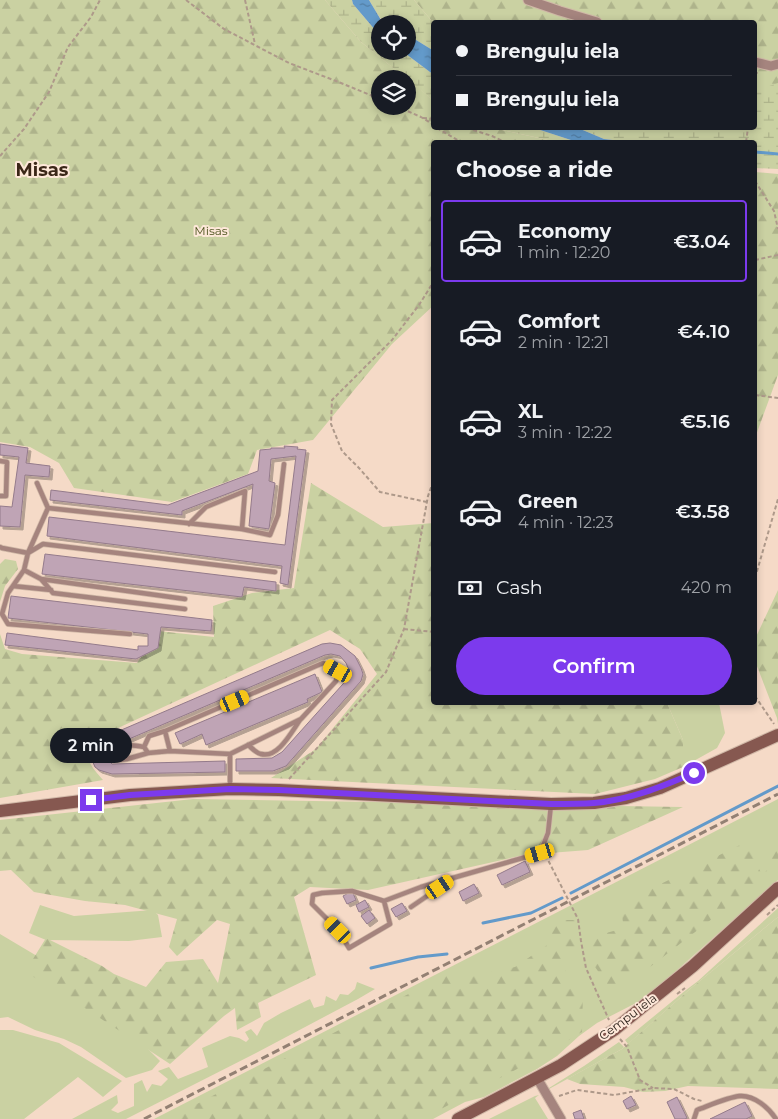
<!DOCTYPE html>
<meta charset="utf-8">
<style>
:root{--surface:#171b24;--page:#242831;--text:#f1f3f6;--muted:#9ea1a6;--line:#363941;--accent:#7c3aed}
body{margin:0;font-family:Montserrat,sans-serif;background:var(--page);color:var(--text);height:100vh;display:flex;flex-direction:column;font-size:19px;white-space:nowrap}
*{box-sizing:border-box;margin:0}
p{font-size:16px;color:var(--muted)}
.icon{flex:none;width:28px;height:28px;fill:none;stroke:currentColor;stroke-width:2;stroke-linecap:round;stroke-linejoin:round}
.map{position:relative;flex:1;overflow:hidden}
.details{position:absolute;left:431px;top:140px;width:326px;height:565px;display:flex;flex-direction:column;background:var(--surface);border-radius:5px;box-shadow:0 2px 8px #0003}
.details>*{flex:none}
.banner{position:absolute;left:431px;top:20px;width:326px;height:110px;border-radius:5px;box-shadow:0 2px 8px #0003;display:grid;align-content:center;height:110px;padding:0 25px;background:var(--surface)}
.fabs{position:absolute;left:371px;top:15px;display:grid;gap:10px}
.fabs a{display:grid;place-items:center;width:45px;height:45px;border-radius:50%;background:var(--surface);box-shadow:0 2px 8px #0003;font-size:25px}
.end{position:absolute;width:22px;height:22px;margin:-11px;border:6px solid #7c3aed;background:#fff;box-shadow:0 0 0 2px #fff}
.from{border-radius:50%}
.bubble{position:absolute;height:35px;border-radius:18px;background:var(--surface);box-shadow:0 2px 8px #0003;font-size:16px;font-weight:600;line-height:35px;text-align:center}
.car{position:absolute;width:15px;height:30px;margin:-15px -8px;border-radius:6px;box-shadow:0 0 4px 1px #0007;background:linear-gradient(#f5c518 24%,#345 0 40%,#f5c518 0 76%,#345 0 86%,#f5c518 0)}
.banner b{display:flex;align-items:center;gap:18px;height:48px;font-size:19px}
.banner b+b{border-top:1px solid var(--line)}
.banner i{width:12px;height:12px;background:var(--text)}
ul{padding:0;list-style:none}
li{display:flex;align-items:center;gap:15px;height:82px;margin:0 10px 8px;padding:0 15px;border:2px solid transparent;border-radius:5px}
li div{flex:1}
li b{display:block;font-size:19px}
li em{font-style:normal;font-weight:600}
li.current{border-color:var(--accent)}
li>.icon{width:45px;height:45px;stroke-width:1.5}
h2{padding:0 25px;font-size:22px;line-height:60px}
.pay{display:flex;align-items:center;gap:12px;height:55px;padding:0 25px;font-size:19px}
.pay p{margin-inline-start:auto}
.cta{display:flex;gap:10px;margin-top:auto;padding:10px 25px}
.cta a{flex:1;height:58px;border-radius:30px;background:var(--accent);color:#fff;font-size:20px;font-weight:600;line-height:58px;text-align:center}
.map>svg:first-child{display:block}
.green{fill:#cad1a2}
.forest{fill:url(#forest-firs)}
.wetland{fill:url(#wetland-marsh)}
.water{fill:url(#water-ripples)}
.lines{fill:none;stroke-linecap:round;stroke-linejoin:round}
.stream{stroke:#639aca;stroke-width:3}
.building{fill:#bfa4b5;stroke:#947b8b;filter:url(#shadow)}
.lane-casing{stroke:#d0b8a7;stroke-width:6}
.street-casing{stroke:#d0b8a7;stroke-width:11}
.secondary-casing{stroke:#d0b8a7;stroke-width:14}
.path{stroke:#ae998a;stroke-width:2;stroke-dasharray:4 2.5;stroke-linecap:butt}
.lane{stroke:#a5847e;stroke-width:4.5}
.street{stroke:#a5847e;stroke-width:9}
.secondary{stroke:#865850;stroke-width:12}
.rail{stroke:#938073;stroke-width:3;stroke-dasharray:8 4;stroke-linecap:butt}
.route{stroke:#7c3aed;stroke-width:6}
.labels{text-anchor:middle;stroke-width:4;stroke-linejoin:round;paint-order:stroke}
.park-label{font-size:12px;fill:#4c521e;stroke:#fee8d9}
.street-label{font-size:12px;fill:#281e17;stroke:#fee8d9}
.district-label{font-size:18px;font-weight:bold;fill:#3b2718;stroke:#fee8d9}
</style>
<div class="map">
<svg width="778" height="1119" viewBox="0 0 778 1119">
<defs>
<pattern id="forest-firs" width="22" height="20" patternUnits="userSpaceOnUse" patternTransform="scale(1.25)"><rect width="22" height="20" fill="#cad1a2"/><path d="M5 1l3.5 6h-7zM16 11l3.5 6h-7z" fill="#aeb38b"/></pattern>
<pattern id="wetland-marsh" width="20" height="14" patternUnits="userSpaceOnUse" patternTransform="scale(1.25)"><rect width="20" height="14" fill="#cad1a2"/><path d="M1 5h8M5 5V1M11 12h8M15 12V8" fill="none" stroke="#aeb38b"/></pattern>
<pattern id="water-ripples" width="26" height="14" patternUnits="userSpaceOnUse" patternTransform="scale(1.25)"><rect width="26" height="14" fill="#639aca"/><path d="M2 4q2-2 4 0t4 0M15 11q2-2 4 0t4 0" fill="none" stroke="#527da3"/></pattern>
<filter id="shadow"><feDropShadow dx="3" dy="3" stdDeviation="0" flood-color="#0004"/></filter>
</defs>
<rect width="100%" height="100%" fill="#f5dac7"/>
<path class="green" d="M667,703H719L725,733L717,748L683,767V740Z
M778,799V880L657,988L636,1003L597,1023L579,1036L557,1056L537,1069L484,1097L465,1102L433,1119H154Z
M40,905L74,916L153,910L158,915L162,937L129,941L46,940L29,933Z
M778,908V917L690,989L628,1044L625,1040L686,990L698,981Z
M0,934L42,959L136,1037L160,1061L152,1070L126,1078L81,1047L64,1039L35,1030L8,1017L0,1018Z
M357,982L375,989L358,999L256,1053L126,1119H72L117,1095L118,1103L111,1110L118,1113L134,1106V1084L142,1080L147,1092L152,1084L161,1086L168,1079L158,1071L169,1067L178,1079L208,1067L202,1048L230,1036L239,1038L246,1042L249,1039L245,1032L251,1029L257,1036L264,1023L281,1013L310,999L314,1008L324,1005L326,996L336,1001L340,994L348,995L355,989Z
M0,1030H13L59,1043L122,1081L103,1097L78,1077L24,1119H0Z
M619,1042L624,1047L622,1049L549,1089V1088L584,1066Z
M539,1095L535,1098L548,1119H489L535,1096Z"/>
<path class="forest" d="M0,0H325L361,42L407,79H380V106H408V79L434,101V128H493L557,142H434V305L392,344L313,440L257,450L248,474L172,502L74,488L59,463L30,447L0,442Z
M414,0H778V138L755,128V22H435L431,20Z
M755,172L778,174V375L755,438Z
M311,483L383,527L434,523V702L667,703L683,740V767L655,779L595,794L271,778L316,749L377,674L360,649L330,630L92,740C84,760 90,765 103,780L0,798V634L5,649L22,654L137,663L158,631L214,637L213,606L252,593L294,588Z
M5,559L16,561L18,569L5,586L0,602V564Z
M778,590V724L777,718L755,661V639Z
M193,799L683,807L588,850L524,855L368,890L310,887L294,897L316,975L258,1003L261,1017L237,1030L235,1008L224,1016L170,1064L74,1001L25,972L46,938L102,966L114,974L146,987L166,962L203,959L218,983L230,924L217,920L177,956L169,947L177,919L125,905L85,901L34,892L11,870L0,871V820Z
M746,842L762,875L767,870L769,850L778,846V864L766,877L623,988L613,992L595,967L585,939L624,928L620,904Z
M778,917V1089L688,1086L665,1091L643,1092L624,1087L580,1084L567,1079L622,1049L690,989Z
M558,920H576V949L565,964L567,987L583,992L582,1032L542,1056L422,1119H168L445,975L461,978L515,967L553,941L548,927Z"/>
<path class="wetland" d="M325,0H352L353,4L376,31L380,35V51H402L434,75V101L361,42Z
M369,0H414L431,20L435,22H434V51L408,35V24C380,24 383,23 369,0Z
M778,83V169L755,168V142H631L604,139L578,128H755V91Z
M493,128H534L577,142H557Z"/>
<path class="water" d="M352,0H369L381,20L388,24H380V35L376,31L353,4Z
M408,35L434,51V75L402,51H408Z
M534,128H578L604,139L631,142H577Z"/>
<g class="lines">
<path class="stream" d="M755,152L778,154
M571,893L778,786
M483,923L531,913L562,898
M371,968L418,957L447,954"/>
</g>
<path class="building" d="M0,444L28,448L26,463L50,466L49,477L25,475L20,527L0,526V506L12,507L19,457L0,455Z
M284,446L298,447L297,449L306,450L288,585L280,583L282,566L47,536L49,517L285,545L296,456L271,459L269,481L275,483L269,529L249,526L253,484L182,511V515L50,500L51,490L168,505L258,471L260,450L271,449V448H285Z
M45,554L276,582V591L244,587L242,597L42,574Z
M11,596L212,620L211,631L161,627L158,648L136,659L5,645L7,633L138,650V646H148V634L8,618Z
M330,643L341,645L355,656L361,668L363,674L361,681L286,766L273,771H236V759L272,758L282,752L351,675L346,663L340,656L331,654L325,655L108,748L105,754L107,759L112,764L225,761V772L112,774L99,770L95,767L92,760V750L93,745L98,740L322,644Z
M315,674L322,692L307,699L308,702L206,745L202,734L180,744L175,733Z
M525,861L530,872L502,885L497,875Z
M474,884L479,893L463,901L459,892Z
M352,891L356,900L347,904L343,896Z
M365,900L369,907L359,912L356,905Z
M402,903L407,911L396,917L391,909Z
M369,910L375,918L367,924L361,916Z
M631,1096L636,1105L627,1109L623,1101Z
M677,1097L687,1118L685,1119H675L667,1102Z
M745,1102L752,1116L746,1119H710Z
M581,1110L584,1119H575L573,1113Z"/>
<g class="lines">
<g class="lane-casing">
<path id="lane" d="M0,461L7,462L6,496H0
M37,483L48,508
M189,524L206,507L245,491L242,529
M0,547L2,548L28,553L24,570L8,593L2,614L8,624L130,634
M24,570L41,579L185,599
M275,572L43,544L28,553L48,508L242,529L270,535L278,515L284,464
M41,579L53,593L185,609
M13,586L51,590
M165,731L149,736L144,747L148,753L170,751
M248,745C252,748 256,753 261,754C278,759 292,731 300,720
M144,747C133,745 127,744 117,749V755L120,760L127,759L148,753
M230,754L170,751L165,731L323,663L338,671L336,681L301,719L230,754V788
M384,901L352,891L322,893L313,895L312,904L338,930L349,948L390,924L384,901L421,887L540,853L548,833L551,805
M411,907L452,879
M694,1119L697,1110C708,1106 728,1097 740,1096C754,1095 769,1108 776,1119"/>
</g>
<g class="street-casing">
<path id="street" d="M528,0L560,11L597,22
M755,62L771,66L778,64
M537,1078L561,1119"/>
</g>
<g class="secondary-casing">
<path id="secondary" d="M0,811L130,795L230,789L279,790L551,804L594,803L626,798L660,788L778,735
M458,1119L561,1065L614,1030L693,966L778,888"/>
</g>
<path class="path" d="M186,0L224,29L289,63L336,81L380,99
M245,0L255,44
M755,80L757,72
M396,106L421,117L434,125
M423,118L434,119
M437,128L461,142
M467,128L492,136L505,142
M746,142L748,128
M0,156L24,129L49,92L68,47L91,17L100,0
M755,181L774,211L778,229
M755,260L778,255
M755,395L778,398
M427,502L380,492L359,468L342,451L331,424L332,400L392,340L419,305L434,281
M755,578L778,499
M404,629L434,632
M755,696L774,724
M289,779L386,672L404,629L428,496L434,479
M546,855L547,858L578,919L581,941L586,968L609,1020
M767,915L778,905
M677,994L685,988
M620,1039L627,1047L640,1080L653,1088
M559,1096L577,1090L614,1095L653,1088L674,1089L694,1099L702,1101"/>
<use href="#lane" class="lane"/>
<use href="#street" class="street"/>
<use href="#secondary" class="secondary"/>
<path class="rail" d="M144,1119L778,794"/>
</g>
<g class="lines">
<path class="route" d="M91,800L130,795L230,789L279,790L551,804C565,804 580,804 594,803C629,800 661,787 694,773"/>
</g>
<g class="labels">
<g class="park-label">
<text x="211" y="235">Misas</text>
</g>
<g class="street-label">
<text transform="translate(628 1017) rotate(-37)" y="4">Cempu iela</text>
</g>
<g class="district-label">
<text x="42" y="176">Misas</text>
</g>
</g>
</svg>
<div class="fabs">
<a><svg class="icon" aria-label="locate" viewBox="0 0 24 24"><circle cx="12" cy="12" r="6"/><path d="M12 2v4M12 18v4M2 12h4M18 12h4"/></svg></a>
<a><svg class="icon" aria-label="layers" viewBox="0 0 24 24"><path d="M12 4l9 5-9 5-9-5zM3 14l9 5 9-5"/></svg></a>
</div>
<i class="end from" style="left:694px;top:773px"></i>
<i class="end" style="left:91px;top:800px"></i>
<div class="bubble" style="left:50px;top:728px;width:82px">2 min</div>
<i class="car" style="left:338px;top:671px;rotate:299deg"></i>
<i class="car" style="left:235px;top:701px;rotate:67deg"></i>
<i class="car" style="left:540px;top:853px;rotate:254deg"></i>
<i class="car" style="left:440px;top:887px;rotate:56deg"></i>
<i class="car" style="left:338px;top:930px;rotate:315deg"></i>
<div class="banner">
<b><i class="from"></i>Brenguļu iela</b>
<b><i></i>Brenguļu iela</b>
</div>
<section class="details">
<h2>Choose a ride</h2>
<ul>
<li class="current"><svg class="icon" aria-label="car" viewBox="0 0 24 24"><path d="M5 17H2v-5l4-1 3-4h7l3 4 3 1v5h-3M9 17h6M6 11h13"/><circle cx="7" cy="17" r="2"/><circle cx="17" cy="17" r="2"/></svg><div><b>Economy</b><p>1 min · 12:20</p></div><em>€3.04</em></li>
<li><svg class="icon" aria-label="car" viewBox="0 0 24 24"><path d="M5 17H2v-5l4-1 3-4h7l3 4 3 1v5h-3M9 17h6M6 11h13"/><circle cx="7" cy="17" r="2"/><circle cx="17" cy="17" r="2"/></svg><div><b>Comfort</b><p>2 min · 12:21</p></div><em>€4.10</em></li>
<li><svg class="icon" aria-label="car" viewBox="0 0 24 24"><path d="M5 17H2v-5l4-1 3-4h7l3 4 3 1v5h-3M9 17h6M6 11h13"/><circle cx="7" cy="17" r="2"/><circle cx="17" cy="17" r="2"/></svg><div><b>XL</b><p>3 min · 12:22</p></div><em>€5.16</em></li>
<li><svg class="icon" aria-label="car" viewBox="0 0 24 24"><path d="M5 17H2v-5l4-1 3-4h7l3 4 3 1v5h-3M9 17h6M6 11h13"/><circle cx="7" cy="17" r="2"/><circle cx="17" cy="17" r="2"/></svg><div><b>Green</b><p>4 min · 12:23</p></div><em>€3.58</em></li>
</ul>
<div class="pay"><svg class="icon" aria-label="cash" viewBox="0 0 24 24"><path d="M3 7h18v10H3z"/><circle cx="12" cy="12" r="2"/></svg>Cash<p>420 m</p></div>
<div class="cta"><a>Confirm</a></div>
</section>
</div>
